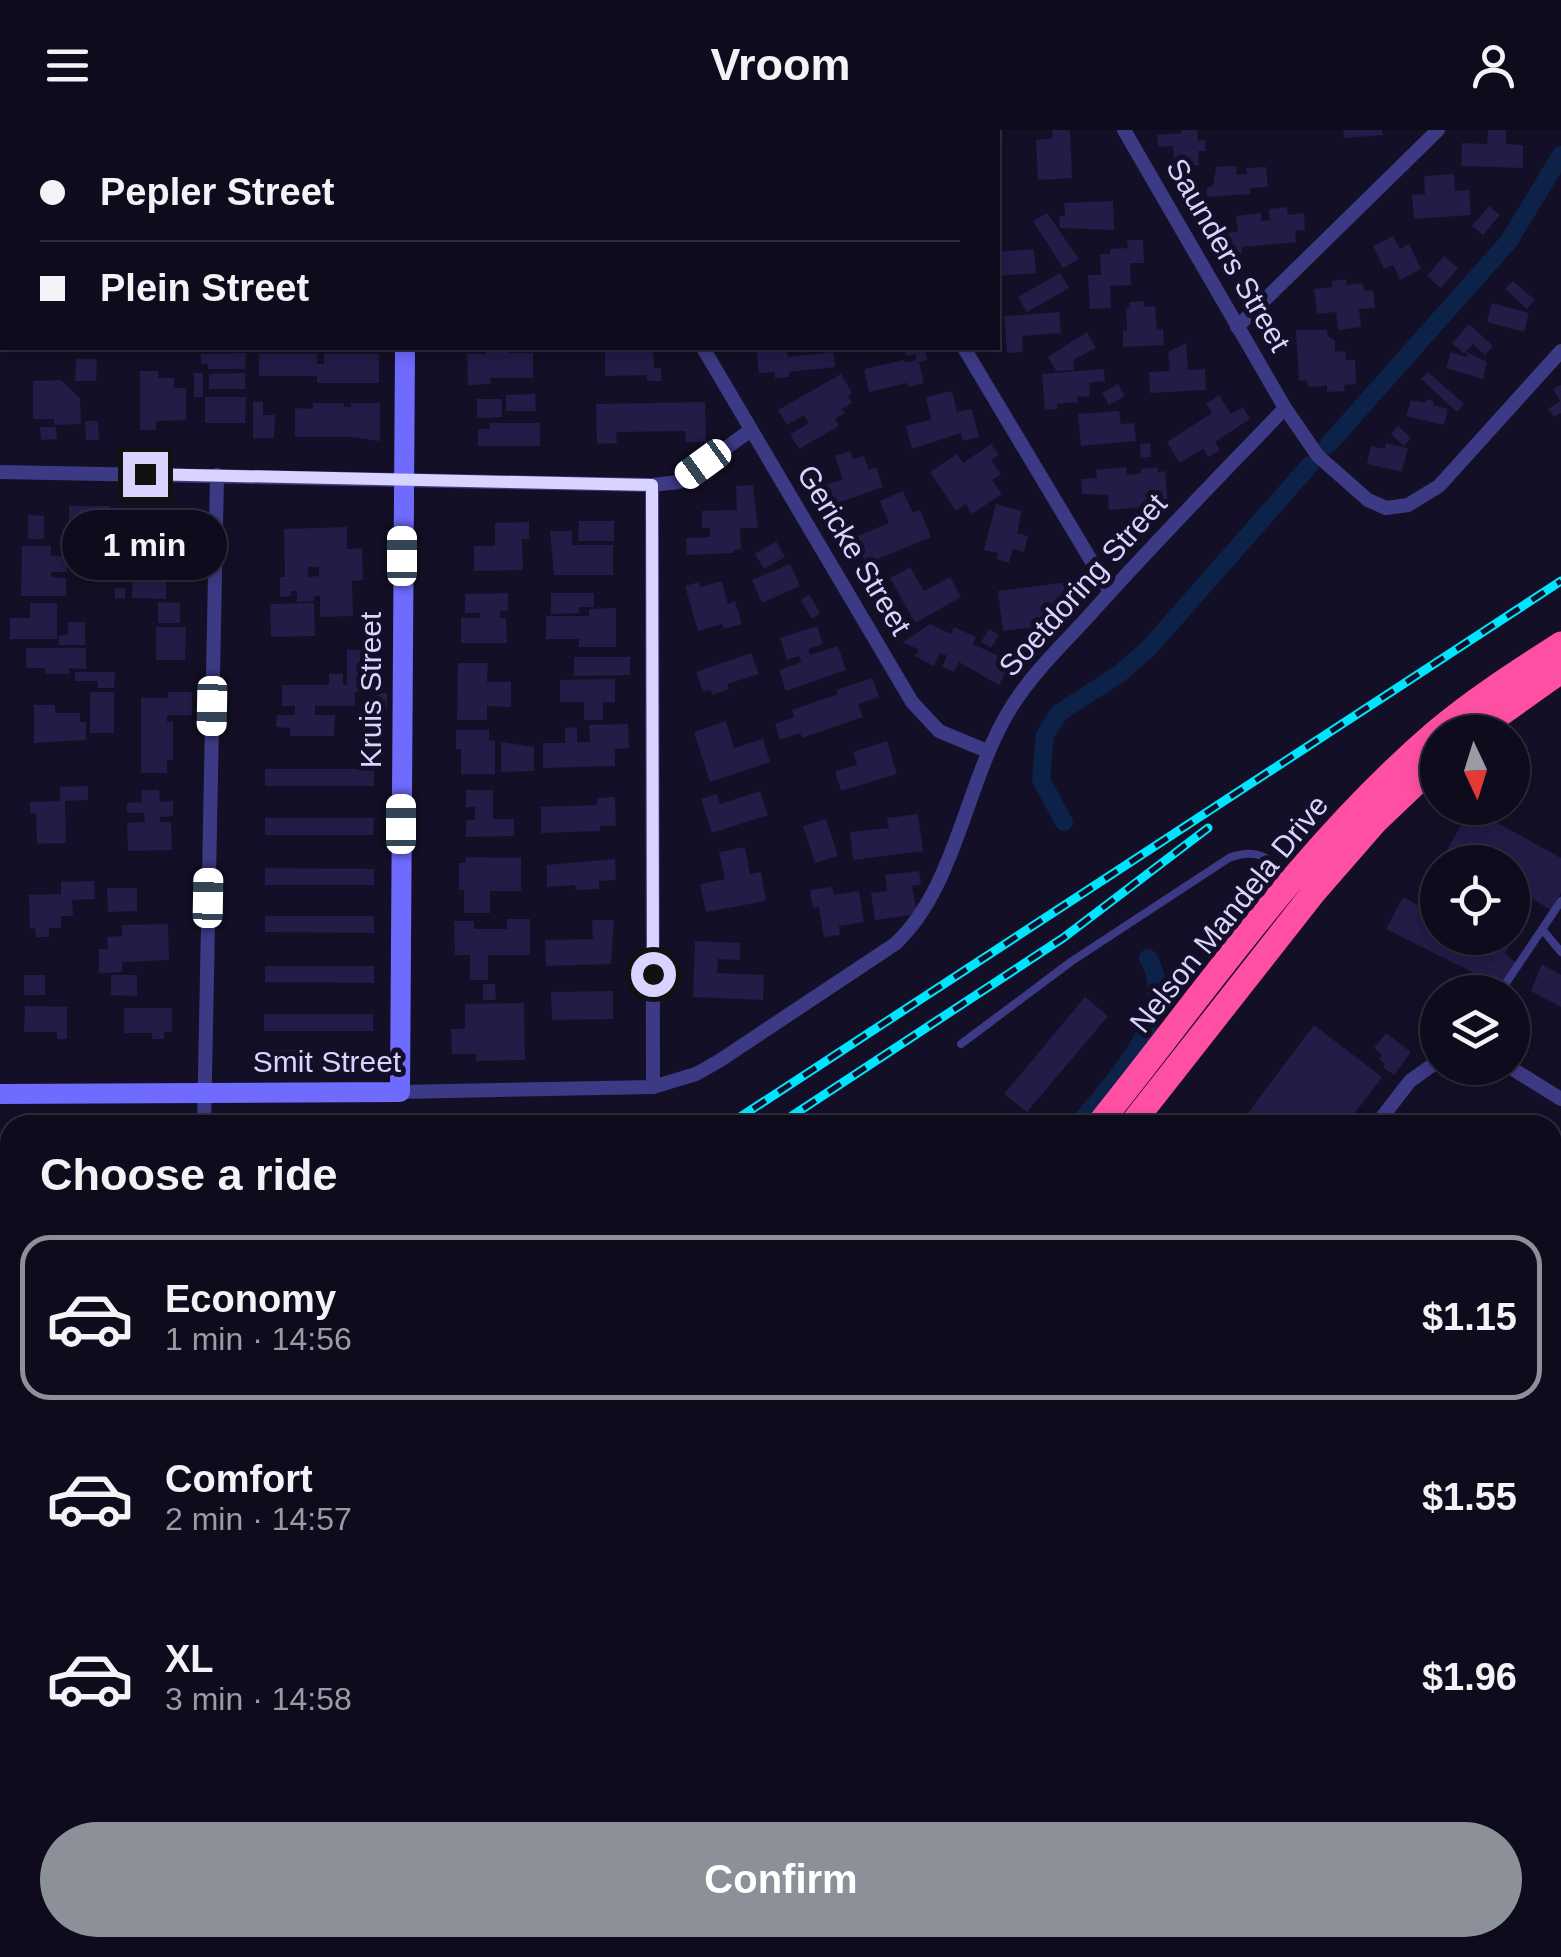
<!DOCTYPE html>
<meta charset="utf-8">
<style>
:root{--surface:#0e0b1c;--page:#1c1929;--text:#f1f3f6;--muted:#9b9ba3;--line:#2e2b3b;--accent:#8c9099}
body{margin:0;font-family:Arial,sans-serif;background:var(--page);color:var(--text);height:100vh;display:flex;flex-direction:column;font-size:38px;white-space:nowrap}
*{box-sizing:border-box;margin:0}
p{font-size:32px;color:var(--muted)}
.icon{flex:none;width:55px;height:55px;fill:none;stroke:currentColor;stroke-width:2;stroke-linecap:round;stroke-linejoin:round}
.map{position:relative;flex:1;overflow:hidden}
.sheet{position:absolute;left:0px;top:985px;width:1562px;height:842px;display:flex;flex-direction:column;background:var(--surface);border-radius:30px 30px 0 0;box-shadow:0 5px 15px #0003,0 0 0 2px var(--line)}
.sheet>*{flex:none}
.banner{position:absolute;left:0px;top:0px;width:1000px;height:220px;box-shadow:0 5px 15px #0003,0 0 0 2px var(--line);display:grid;align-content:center;height:220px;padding:0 40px;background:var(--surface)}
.needle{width:65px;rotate:176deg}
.tools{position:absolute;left:1420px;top:585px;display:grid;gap:20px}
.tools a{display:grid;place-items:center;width:110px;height:110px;border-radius:50%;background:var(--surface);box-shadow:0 5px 15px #0003,0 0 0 2px var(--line);font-size:50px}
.end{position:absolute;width:45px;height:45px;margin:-22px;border:12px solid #d9d4ff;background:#111;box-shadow:0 0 0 5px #111}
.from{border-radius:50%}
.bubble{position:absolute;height:70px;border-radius:35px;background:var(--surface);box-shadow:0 5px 15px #0003,0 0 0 2px var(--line);font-size:32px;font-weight:600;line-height:70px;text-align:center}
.car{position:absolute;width:30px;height:60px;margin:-30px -15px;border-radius:12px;box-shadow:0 0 8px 2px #0007;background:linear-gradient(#fff 24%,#345 0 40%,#fff 0 76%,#345 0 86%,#fff 0)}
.banner b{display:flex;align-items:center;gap:35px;height:95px;font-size:38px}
.banner b+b{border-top:2px solid var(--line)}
.banner i{width:25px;height:25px;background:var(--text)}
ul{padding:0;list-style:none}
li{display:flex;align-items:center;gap:30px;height:165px;margin:0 20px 15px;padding:0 20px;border:5px solid transparent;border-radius:30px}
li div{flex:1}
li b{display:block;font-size:38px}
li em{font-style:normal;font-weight:600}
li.current{border-color:var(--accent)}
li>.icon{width:90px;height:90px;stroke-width:1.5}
h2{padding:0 40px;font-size:45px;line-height:120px}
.cta{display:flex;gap:20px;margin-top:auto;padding:20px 40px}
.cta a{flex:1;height:115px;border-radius:60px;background:var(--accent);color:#fff;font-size:40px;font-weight:600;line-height:115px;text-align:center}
header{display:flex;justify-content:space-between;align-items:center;height:130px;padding:0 40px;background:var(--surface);font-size:45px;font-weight:600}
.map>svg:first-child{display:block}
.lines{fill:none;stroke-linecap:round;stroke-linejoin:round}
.canal{stroke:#0c2248;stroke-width:18}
.building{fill:#241b47;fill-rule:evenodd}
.lane{stroke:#3d3a85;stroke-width:8}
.street{stroke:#3d3a85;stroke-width:14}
.secondary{stroke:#6f6bff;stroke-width:20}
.highway{stroke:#ff4fa3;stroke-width:25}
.rail-casing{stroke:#00e5ff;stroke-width:9}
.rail{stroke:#130f26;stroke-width:5;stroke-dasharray:15;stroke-linecap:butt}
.route{stroke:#d9d4ff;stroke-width:12}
.labels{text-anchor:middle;stroke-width:10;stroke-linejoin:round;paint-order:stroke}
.street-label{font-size:30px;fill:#d9d4ff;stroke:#130f26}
</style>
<header><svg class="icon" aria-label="menu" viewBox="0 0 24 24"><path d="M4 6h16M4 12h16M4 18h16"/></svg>Vroom<svg class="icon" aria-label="person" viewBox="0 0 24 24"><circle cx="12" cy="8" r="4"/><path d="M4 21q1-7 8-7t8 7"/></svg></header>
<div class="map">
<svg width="1561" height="1827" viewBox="0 0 1561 1827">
<rect width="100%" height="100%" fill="#130f26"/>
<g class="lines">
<path class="canal" d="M1328,315L1509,111L1561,25
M1064,692L1041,650L1045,605L1059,583L1119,544L1148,519L1310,335
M1078,995C1110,954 1182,884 1148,828"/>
</g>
<path class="building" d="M1052,0H1070L1072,48L1038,50L1036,10L1053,8Z
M1181,0H1197L1198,11L1205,10L1206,21H1198L1199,35L1174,37L1173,16L1158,17L1157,5L1181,3Z
M1343,0H1382L1383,5L1344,8Z
M1488,0H1506V14L1523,15V38L1461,36L1462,13L1487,14Z
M1236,36L1237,45L1247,44L1246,38L1266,37L1268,57L1250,58V64L1207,67V57L1213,56L1216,37Z
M1454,44L1455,61L1469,60L1471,85L1414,89L1412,65L1425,64L1424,46Z
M1113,71L1114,100L1060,98L1059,86H1065L1064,73Z
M1489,76L1500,85L1483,105L1472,96Z
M1287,77L1288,85L1304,83L1305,100L1295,101L1296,112L1242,117V123L1223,125L1221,103L1238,102L1236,86L1261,83V91L1270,90L1269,79Z
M1047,83L1079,129L1063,138L1033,91Z
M1393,106L1400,119L1409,114L1421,139L1400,150L1393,135L1384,139L1373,116Z
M1127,110H1143L1144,133H1130L1131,155L1110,156L1111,178L1090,179L1088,145H1101L1100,124H1110V119L1128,118Z
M1034,119L1036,143L998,146V122Z
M1444,126L1458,138L1441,158L1427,146Z
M1060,143L1069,158L1027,182L1018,167Z
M1346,149L1347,155L1363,153L1364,161L1373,160L1375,178L1359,179L1361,197L1338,200L1336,182L1317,184L1314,159L1332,157V151Z
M1513,151L1535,170L1527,179L1505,159Z
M1144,171V177L1155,176L1157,200L1163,199L1164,215L1123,217V201H1127L1126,178H1130L1129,172Z
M1492,173L1529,183L1524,202L1487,192Z
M1059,182L1061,203L1022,206L1023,222L1007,223L1004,186Z
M1469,194L1493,216L1485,225L1473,214L1464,224L1452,213Z
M1296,200H1327V205L1335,211V222L1345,221L1346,230H1355L1356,254L1344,255L1345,261L1327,262V256L1308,257L1307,250L1299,251Z
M1087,202L1096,218L1073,230L1074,240L1056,241L1048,227Z
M1186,213L1188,240L1205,239L1206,260L1150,263L1149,242L1170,241L1168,222Z
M486,218H509V223H533V248H490L491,254L468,255L467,224H486Z
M653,218L654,238H661V251H647V245L605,246V219Z
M756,218H786L788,227L833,222L835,237L789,242V247L775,248L774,242L759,243Z
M904,218H924L927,230L919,232L924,253L908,257L907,253L869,262L864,239L904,230L905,233L916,230L915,224L906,226Z
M1451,222L1466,227L1467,222L1487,232L1483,249L1446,238Z
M246,223L245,239H208V234H201V224Z
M259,224H317V234H324V224H379V253H317V246H259Z
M76,229H97L96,251H75Z
M1104,239L1105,251L1089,253L1090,266L1077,267L1078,272L1057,274V279L1045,280L1042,244Z
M140,241H158V248H174V258H186V290L156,291V300H140Z
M1428,242L1464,274L1457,282L1421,249Z
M194,243H203V267H194Z
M245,243V259H209V244Z
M841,244L852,263L848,266L852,273L842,279L845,283L835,289L839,296L799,319L790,304L809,293L804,285L787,295L778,280Z
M61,250L80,268L81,294L54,295V289H33V251Z
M1118,254L1125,266L1109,275L1102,263Z
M1561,255V283L1554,287L1548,279L1560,271L1553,259Z
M952,261L957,282L972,279L979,307L963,311L961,303L912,319L906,296L931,290L926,267Z
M535,264L536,281H506V265Z
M1219,265L1231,284L1243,277L1250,289L1215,312L1220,320L1208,327L1203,319L1179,333L1167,312L1212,283L1206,274Z
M205,267H246L245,293H205Z
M477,269H502V287L477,288Z
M1427,269L1434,271L1433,275L1448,279L1444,295L1406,286L1411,270L1426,273Z
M253,272H263V285H275L274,308H253Z
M705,272L706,312H686L685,301L616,302L617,313L597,314L596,274Z
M313,273H344V277H351V273H380V311L351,307H295V278L313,279Z
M1119,281L1121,294L1134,293L1136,311L1081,316L1078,284Z
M85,291H98L99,310H86Z
M490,293H540V316H478V299H490Z
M1398,296L1411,308L1404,316L1391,304Z
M40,297H56L57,309L41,310Z
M1150,313L1151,327L1141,328L1140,314Z
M1386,313L1408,318L1402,342L1367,334L1371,316L1385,319Z
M991,314L999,325L991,330L1001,344L992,350L1002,364L972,384L966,374L956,381L930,342L957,324L963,333Z
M850,321L853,329L864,326L869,340L876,337L883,357L827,377L820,357L843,349L835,326Z
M1126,337L1127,345L1141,343V339L1157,337L1158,342L1165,341L1168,375L1109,380L1108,365L1082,364L1081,349L1097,348L1096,340Z
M753,355L758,398H740L741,419L734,420V423L687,425L686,408L710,407V398H702V381L737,380L736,356Z
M903,361L913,383L920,380L931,407L866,434L855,407L889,393L880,371Z
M996,374L1022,381L1017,403L1028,406L1024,422L1013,419L1009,433L996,429L998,423L984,420Z
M69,376H110V418H126L125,445H102V439H76V403H86V391H69Z
M28,385L44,386V409H28Z
M579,391H614V411H578Z
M529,392V409H522L523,440L474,441V416H495V393Z
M347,397V419L362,418L363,450L352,451L353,486L320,487V466H314V471L297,472V461H291V466L280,467V447H285L284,399ZM308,437H319V446L308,447Z
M141,398H165V405H179V434H164V421H132V405H141Z
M550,401H572V415H613V445H554Z
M776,411L785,427L764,439L755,424Z
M22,416H51V426H67V442H51V447L66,448V466H21Z
M790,434L800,456L762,473L752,450Z
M910,437L924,461L950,447L961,467L915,493L890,448Z
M133,439H166V469L132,468Z
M722,451L728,474L735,471L742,494L724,499L722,494L698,501L685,456L699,452L700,457Z
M1068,452L1072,477L1045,480L1047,495L1003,501L998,461Z
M115,458H125V468H115Z
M508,463V481H500V488H506L507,513H461V488H480V483H465V464Z
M551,463H594V477H579V483L551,484Z
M809,464L820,483L812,489L801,470Z
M158,472L180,473V493H158Z
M30,473H57V509H10V488H30Z
M314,473L315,506L271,507L270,474Z
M616,478V517H579V509H546V486H589V479Z
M68,492H85V515H59V505H68Z
M930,494L951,504L954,497L976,507L973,514L1011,532L999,555L959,532L954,542L942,537L947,526L940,523L934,536L915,526L919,520L903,512Z
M817,496L823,514L808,519L810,525L838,516L846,540L786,561L779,540L802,532L799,526L787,530L780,508Z
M156,497H186L185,530H156Z
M989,499L999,505L991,518L981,512Z
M26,518H86V539L69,538V544H45V538H26Z
M347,520H380V563H387V580H376V562H355V576H315V585H335L334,606H290V598L276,597L277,585H295V576H282V555H329V544H343V555H347Z
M751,523L759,544L727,554L729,559L712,565L711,560L703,562L696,542Z
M574,527H630V545L574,546Z
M458,533H488L487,552H511V577L487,576V590H457Z
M75,542H115L114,558H98V551H75Z
M872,548L879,567L858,574L863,587L802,608L800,603L780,610L775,594L794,587L792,580L838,564L836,560Z
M615,549V572H603V590H584V572H560V550Z
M90,562H114V603H90Z
M168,562H192V585H167V592H173V630H167V643H141V568H168Z
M34,575H55V583H80V592H86V610L34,613Z
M726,591L734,618L763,609L770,632L710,652L694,602Z
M628,594L629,618L615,619V636L543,638V613H565V598L577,597V612H590L589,595Z
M456,600H489V611L495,610V644H461V619H456Z
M887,611L897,644L841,661L835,641L857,635L853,622Z
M501,612L534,617V641L501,642Z
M265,639H374V656H265Z
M88,656V670L65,671L66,713L37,714L36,683H30V672L60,671V657Z
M141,660H159L160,672L173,671V686L160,687V692H171L172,720L128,721L127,693L145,692L144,683H127V673L142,672Z
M466,660H493V689H514V706L466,707V690H475V677H466Z
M760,661L768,685L712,703L701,669L717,664L720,674Z
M615,667L616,696H600V701L541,703V677L597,675V668Z
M1471,678L1561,728V763L1551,780L1512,757V732H1469L1447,720Z
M918,684L923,721L853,730L850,702L889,698L887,688Z
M265,688H374L373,705H265Z
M826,689L838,726L815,733L803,696Z
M745,717L750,744L761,742L766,771L706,782L700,754L725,749L719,722Z
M466,727L521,728V761H490V783H464V760H459V733H465Z
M615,729L616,750L599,751V759L576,760L575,755L547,757V735Z
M265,738L374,739V755H265Z
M919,741L921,754L912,756L917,784L875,790L871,763L887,761L885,745Z
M94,751L95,769L72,770L73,786H61V798H49V807H36L35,798L30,799L29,765L61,764V752Z
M832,757L834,765L859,761L864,792L839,796L840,805L824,807L819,777L813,778L810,760Z
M107,758H137V781L108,782Z
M1403,767L1438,786V808H1488L1486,812L1494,817L1499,808L1514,809L1505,823L1515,832L1500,856L1386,799Z
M265,786H374V803L265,802Z
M507,789H530V825H488V850H470V825H455L454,791H474V799H507Z
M592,790H614L611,834L546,836L545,810L593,809Z
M168,794L169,830L122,832V842L99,843V819H108L107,807L122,806V795Z
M695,811L740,813V830L718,829L717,843L764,845L763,870L693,867Z
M1542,834L1561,845V877L1531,861Z
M265,836H374V853L265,852Z
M24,845H45V865H24Z
M111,845H137V866L111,865Z
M483,854H495L496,870H483Z
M613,861V889L552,890L551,862Z
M1085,867L1108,886L1027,982L1004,964Z
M524,873L525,930L476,931V924H452L451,899H465V874Z
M25,876L67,877V909H57V902H24Z
M124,878H172V902H164V909H152V903H124Z
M264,884H373V901H264Z
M1314,895L1382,947L1346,995H1244L1241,992Z
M1386,903L1411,922L1394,945L1383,937L1385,934L1379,929L1382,925L1374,918Z
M296,920V934H253V921Z
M1561,1150V1177L1552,1173Z
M1561,1253V1268L1552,1269V1255Z
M1561,1277V1307L1552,1308V1279Z
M1561,1314V1346H1559L1553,1316Z
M1561,1455V1495L1552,1497V1457Z
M1561,1549V1590L1552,1591V1550Z
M1561,1715V1740L1552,1744V1720Z
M1552,1794L1561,1799V1827H1545L1528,1818H1552Z
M994,1818H1034V1827H994Z
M1093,1818H1137V1827H1093Z
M756,1819V1827H743V1820Z
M1383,1820L1414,1825L1413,1827H1374Z"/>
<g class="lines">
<path class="lane" d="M1542,799L1561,822
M1500,862L1561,771
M961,914L1072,831L1229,728C1257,717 1270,728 1289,748"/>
<path class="street" d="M651,0V2
M1124,0L1285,278L1318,326L1368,370L1386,378L1408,375L1439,356L1561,221
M884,2V0
M1237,197L1438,0
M0,211H2
M703,218L912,572L939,601L987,621
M964,218L1110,462
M0,342L652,355L679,352L751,300
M652,355L653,957
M1511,938L1561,969
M400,962L653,957L696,944L719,931L895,814C957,757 966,648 1012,576C1032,544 1060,517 1086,489C1150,417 1218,348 1285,278
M204,995L217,345
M1376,995L1410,951L1438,931
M889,1818L890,1827"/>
<path class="secondary" d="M409,2V0
M0,964L400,962L405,218"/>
<path class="highway" d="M1475,602L1561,541
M1098,995C1206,861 1305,714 1436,602C1475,569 1519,541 1561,514
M1131,995L1314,762L1375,692L1438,632
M470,1827L477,1818
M503,1827L510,1818"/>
<g class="rail-casing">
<path id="rail" d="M728,995L1561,451
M778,995L1063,808L1208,698
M0,1616L10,1592
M0,1644L10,1619
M0,1691L10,1661"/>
</g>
<use href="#rail" class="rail"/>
</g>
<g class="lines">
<path class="route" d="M145,344L652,355L653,844"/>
</g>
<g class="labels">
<g class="street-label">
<text transform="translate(1228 125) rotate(60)" y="10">Saunders Street</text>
<text transform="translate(854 420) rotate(59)" y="10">Gericke Street</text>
<text transform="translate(1083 455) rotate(-48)" y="10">Soetdoring Street</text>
<text transform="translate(371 560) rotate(-90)" y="10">Kruis Street</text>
<text transform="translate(1229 784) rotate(-51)" y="10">Nelson Mandela Drive</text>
<text x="327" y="942">Smit Street</text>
</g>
</g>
</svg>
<div class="tools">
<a><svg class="needle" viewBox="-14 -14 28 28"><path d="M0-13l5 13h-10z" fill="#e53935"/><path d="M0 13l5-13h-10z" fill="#9b9ba3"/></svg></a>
<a><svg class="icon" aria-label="locate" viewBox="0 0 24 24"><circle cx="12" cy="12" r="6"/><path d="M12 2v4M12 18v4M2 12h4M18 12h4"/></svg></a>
<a><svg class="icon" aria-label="layers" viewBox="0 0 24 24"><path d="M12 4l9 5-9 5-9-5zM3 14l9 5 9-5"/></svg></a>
</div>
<i class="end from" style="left:653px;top:844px"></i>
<i class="end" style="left:145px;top:344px"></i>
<div class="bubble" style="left:62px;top:380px;width:165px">1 min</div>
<i class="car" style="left:703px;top:334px;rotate:234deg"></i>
<i class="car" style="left:402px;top:426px;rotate:0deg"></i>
<i class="car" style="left:212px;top:576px;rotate:181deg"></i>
<i class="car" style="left:401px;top:694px;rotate:0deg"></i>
<i class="car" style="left:208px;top:768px;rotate:1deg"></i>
<div class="banner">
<b><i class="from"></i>Pepler Street</b>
<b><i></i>Plein Street</b>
</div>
<section class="sheet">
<h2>Choose a ride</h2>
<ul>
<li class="current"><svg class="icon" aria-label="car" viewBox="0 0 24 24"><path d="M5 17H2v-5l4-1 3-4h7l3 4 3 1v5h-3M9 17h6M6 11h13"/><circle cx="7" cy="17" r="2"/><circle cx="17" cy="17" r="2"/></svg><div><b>Economy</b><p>1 min · 14:56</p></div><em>$1.15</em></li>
<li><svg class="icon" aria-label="car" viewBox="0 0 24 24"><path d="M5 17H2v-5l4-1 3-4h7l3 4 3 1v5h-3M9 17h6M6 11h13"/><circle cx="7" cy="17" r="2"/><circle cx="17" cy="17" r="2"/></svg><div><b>Comfort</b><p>2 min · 14:57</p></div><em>$1.55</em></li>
<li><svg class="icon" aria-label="car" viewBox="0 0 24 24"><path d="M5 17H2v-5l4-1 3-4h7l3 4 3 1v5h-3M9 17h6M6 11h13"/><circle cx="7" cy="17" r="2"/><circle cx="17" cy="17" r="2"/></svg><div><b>XL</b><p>3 min · 14:58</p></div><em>$1.96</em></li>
</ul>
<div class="cta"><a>Confirm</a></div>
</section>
</div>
